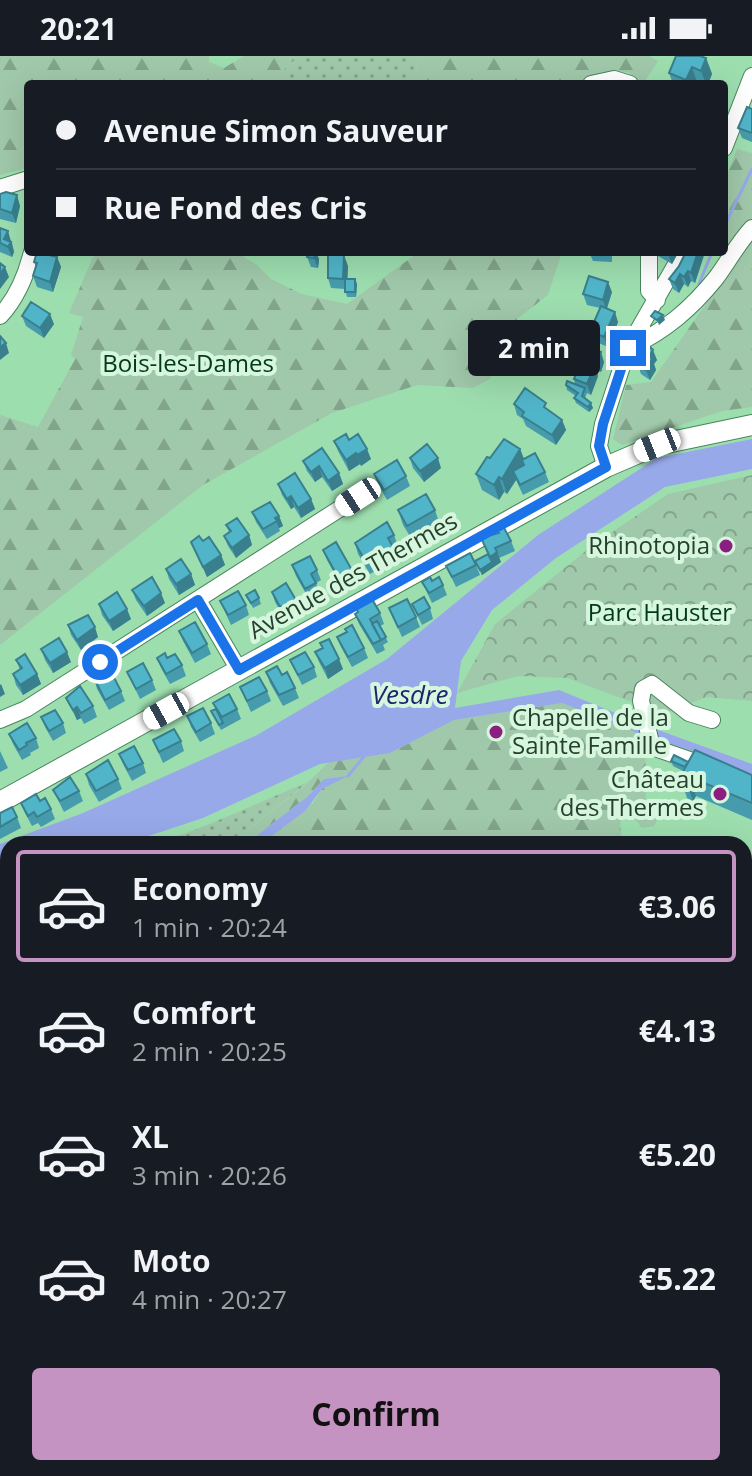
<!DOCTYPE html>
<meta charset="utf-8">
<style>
:root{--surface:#171b24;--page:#20242c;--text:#f1f3f6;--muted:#9ea1a6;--line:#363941;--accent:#c493c1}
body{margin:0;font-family:"Open Sans",sans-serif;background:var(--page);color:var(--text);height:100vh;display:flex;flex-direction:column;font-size:30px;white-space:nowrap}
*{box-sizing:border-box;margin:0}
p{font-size:26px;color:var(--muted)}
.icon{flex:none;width:44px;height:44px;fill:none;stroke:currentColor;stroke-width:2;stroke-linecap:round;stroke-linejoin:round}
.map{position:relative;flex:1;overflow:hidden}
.drawer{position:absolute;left:0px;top:780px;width:752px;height:640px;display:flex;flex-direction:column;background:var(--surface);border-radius:24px 24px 0 0;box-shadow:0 8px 32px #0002}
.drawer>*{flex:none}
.top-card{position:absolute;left:24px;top:24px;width:704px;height:176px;border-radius:8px;box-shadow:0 8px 32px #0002;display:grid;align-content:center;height:176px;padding:0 32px;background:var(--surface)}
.end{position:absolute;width:36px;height:36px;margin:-18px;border:10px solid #1a73e8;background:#fff;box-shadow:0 0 0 4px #fff}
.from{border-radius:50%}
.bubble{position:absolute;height:56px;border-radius:8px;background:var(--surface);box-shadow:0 8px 32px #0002;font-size:26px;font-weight:700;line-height:56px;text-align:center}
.car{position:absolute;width:24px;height:48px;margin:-24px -12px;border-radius:10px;box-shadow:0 0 6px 2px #0007;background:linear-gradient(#fff 24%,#345 0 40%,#fff 0 76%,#345 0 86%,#fff 0)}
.top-card b{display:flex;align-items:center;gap:28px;height:76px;font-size:30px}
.top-card b+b{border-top:2px solid var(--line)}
.top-card i{width:20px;height:20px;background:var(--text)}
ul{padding:14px 0 0;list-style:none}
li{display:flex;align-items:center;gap:24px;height:112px;margin:0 16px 12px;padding:0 16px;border:4px solid transparent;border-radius:8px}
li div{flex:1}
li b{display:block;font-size:30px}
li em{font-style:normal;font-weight:700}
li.selected{border-color:var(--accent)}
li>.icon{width:72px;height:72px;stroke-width:1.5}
.button{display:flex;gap:16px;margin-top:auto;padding:16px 32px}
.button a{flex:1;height:92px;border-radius:8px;background:var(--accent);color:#111;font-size:32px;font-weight:700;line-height:92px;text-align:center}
.status{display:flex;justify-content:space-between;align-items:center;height:56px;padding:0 40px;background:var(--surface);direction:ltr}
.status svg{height:22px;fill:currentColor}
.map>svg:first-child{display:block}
.grass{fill:url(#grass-dots)}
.forest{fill:url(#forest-firs)}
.park{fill:url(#park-crowns)}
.water{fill:#98a9ea}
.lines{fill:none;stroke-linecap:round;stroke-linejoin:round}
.stream{stroke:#98a9ea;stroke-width:3}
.minor-casing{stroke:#46865b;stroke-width:18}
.major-casing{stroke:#46865b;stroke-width:22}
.minor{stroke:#fff;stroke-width:16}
.major{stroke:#fff;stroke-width:20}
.rail{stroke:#4d7458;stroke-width:3;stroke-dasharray:14 14;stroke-linecap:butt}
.wall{fill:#469cad}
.shaded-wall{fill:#397f8d}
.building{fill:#51b5c9;stroke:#397f8d;stroke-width:2}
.route{stroke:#1a73e8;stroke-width:10}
.poi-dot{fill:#8d1e81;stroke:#d6f6de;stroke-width:3}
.labels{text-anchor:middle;stroke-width:8;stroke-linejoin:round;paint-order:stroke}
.park-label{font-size:24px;fill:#02391b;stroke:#d6f6de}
.poi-label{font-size:24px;fill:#25402d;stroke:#d6f6de;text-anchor:end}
.street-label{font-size:24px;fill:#25402d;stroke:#d6f6de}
.water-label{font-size:26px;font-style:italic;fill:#1f2670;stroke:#d6f6de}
</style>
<div class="status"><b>20:21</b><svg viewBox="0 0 49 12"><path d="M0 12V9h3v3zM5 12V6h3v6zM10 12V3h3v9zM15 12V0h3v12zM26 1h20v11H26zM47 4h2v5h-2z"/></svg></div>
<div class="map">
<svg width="752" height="1420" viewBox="0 0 752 1420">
<defs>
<pattern id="grass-dots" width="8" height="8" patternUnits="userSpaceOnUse" patternTransform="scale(2)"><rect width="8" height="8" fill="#a0c8aa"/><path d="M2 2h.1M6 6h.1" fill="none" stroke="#82a48b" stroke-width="1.8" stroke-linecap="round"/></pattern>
<pattern id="forest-firs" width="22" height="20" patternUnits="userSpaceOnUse" patternTransform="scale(2)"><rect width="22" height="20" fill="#a0c8aa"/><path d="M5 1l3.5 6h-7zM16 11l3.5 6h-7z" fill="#82a48b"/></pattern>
<pattern id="park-crowns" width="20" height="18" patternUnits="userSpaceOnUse" patternTransform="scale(2)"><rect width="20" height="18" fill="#a0c8aa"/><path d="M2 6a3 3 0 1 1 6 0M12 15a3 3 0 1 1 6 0" fill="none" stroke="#82a48b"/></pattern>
</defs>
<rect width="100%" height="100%" fill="#9ddeaf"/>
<path class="grass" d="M295,0H418L415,28H268L279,20Z
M308,726L230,788H163L160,786L200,772Z
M744,1117L752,1124V1420H714L713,1412H744Z"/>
<path class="forest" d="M0,0H209V6L224,12L244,0H295L279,20L268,28H28V112L0,119Z
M418,0H649L658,5L643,28L628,16L611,15L570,28H415Z
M737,93L752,97V351L722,355L622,389L613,383L626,329L651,326L734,208L715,196H724V126Z
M98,196H236L257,209L271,223L302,238L347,248L419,196H562L548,239L517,263L490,323L473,332L417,329L332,357L203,429L0,589V359L38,371L75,303L71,299L83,261L69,257L92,203Z
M562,647L645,680L646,747L658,763L654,770L642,772L633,761L622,760L620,769L623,788H261L313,747L322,733L345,721L324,723L307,741L246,788H230L304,730L329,706L390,697L454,664Z
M8,825V903L0,910V827Z
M8,993V1130L0,1133V1000Z
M8,1145V1412H698L699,1420H0V1148Z"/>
<path class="park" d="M752,419V645L706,641L664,658L567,622L518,620L457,637L495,568L592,490L668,438Z"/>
<path class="water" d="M752,383V413L665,431L556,502L492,554L461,605L455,652L559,634L647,670L752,708V720L705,699L645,680L562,647L454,664L390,697L320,708L203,762L124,788H8V825L0,827V788L83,757L257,679L387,603L538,479L657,402Z
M348,720L322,733L305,755L261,788H246L307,741L324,723Z"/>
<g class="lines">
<path class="stream" d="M724,171L752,113
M699,228L712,196
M348,720L366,698"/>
<g class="minor-casing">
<path id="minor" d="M591,28L614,23L630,28
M724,92L752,20
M0,132L28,123
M649,196V235L657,244
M0,260C17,242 26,220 32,196
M629,292C665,275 691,253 716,222C728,206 738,187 752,172
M606,411L599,390L603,368L628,292L683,196
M198,544L239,614
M0,664L26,653L358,441
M710,711L652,691L641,645L643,633L652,628L689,657L712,664
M0,1141L8,1138
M707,1412L708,1420"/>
</g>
<g class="major-casing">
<path id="major" d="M0,746L606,411L657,389L752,369"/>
</g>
<use href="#minor" class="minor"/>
<use href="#major" class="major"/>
<path class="rail" d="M744,900L752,901
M0,947L8,944"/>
</g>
<path class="wall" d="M706,2L712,18L708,28H703L697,26L696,28H673L669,17Z
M752,53V86L742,82L738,72Z
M0,138L20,150L16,167L0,163Z
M0,172L12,186L14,196L12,201L0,196Z
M308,196H329H316L319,203L318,212L311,211L307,201Z
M589,196H616V198H612V206L593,205Z
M651,196H678V197L672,208Z
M686,196H705L695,227L691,225L688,231L684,228L679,237L673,233L669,223L679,210Z
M57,201L61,211L53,236L37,231L33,220L36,211L34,206Z
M348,210L347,223H355L357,228L356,241H347L345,233L331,232L328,222Z
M612,236L607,253L618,266L608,291L594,285L590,275L600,252L587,249L583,238Z
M22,260L54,268L44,282L26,270Z
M629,295L657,304L654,308L656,314L650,324L641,318L638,309L633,305Z
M576,297L604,306L601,316L596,314L598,320L591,339L587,337L585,342L593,352L589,356L576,347L574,342L576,340L567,334L566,329L575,328L574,323L580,307Z
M514,348L549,355L562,364L566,374L556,389L526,370L523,363L517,359Z
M349,384L371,403L361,410L360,408L349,415L338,395L334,385Z
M520,393L524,403L545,416L549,426L523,439L516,424L507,438L504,436L499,444L482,434L476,418L490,402Z
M410,402L441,412L424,426L413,412Z
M303,405L339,417L343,428L332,435L322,421L315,426L307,415Z
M374,418L406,420L410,430L387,444L378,428Z
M278,428L311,443L315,453L301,462L294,451L291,453L282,439Z
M398,454H435L440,469L413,485L403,469Z
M252,456L279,460L283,470L279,472L280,475L267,483L256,466Z
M226,469L249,479L252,489L236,502L228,490L224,480L229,476Z
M394,479L398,490L394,492L398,503L370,518L358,498L355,487Z
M481,482L511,485L515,495L499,502L501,506L482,519L475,505L488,499Z
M203,485L221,499L225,509L207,521L191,486Z
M323,494L353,516L356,526L343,533L327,504Z
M292,509L317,514L321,524L316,527L320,537L309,543L296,520Z
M476,509L480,519L456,531L446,510Z
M166,513L191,518L195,529L179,539L169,523Z
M432,525L443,529L447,539L432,547L422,526Z
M132,534L165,547L147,560L136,544Z
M272,536L296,544L299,554L284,561L275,546Z
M246,539L259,542L261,548L253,552Z
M220,545L246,549L249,559L231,569Z
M99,548L131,563L113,575L102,559Z
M412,548L430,552L433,563L422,569Z
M389,552L416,561L420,571L402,581Z
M358,556L380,557L384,568L380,570L388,586L383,589L385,594L377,598L359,568L355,558Z
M68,569L98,581L81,594L71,579Z
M179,575L207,588L211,598L195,607L183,585Z
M346,576L364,592L368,602L352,611L341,591L337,581Z
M320,587L343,613L328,623L319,606L315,596L322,592Z
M41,593L71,606L53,617L45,604Z
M157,602H167L182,609L186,620L170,628L161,612Z
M16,604L37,618L41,628L23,639L16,629L13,618L20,614Z
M290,604L314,611L317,621L302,629Z
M127,616L152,624L156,634L140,643Z
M266,616L282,619L295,632L299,642L283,650L270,627Z
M94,622L121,635L125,645L109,654L97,633Z
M240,631L267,635L271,645L251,656Z
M66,642L93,650L97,661L84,668L81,662L77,664Z
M213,647L237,653L241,663L221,674L211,655L216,653Z
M187,660L211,667L215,678L200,686L191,671Z
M41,661L63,667L66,677L53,685L45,671Z
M9,678L36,682L39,692L30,697L31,699L22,704L13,688Z
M153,684L181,685L184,695L163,707Z
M0,695L8,712L0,716Z
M119,698L143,707L146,717L132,725L123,708Z
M671,705L688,706L752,719V764L696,740L693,745L687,742L680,721L683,715L673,710Z
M86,718L118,723L122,733L99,746L89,729Z
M53,734L79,735L83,745L64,756Z
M40,745L51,753L55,763L41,771L38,767L32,770L25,757L21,747Z
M0,757L17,761L21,772L0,783Z"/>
<path class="shaded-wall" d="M706,2L712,18L708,28H706L701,15Z
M692,11L697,26L696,28H688L686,24Z
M17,139L20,150L16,167L12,157Z
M8,175L14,196L12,201L4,183Z
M315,196H316L319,203L318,212L314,202Z
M669,196L678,197L672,208L668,198Z
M698,196H705L695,227L691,217Z
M344,199L348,210L347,233L343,223Z
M57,201L61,211L53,236L50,226Z
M5,211L9,221L0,233V218Z
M688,215L691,225L688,231L684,221Z
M680,218L684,228L679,237L675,227Z
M355,223L357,228L356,241L355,236Z
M608,226L612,236L606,254L603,244Z
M615,256L618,266L608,291L604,281Z
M50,258L54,268L44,282L40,272Z
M663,259L665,264L659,269L657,264Z
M6,287L9,297L0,304V291Z
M653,294L657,304L654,308L656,314L650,324L646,314L649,301Z
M601,296L604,306L601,316L597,305Z
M595,309L598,320L591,339L587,328Z
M591,347L593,352L589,356L588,351Z
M562,364L566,374L556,389L552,379Z
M367,393L371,403L361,410L357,399Z
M520,393L526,408L513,415L516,424L507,438L502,423Z
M356,397L360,408L349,415L346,404Z
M438,402L441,412L424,426L420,415Z
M319,410L322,421L315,426L311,416Z
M339,417L343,428L332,435L328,425Z
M499,421L504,436L499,444L494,429Z
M291,440L294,451L291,453L287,443Z
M311,443L315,453L301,462L298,452Z
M279,460L283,470L279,472L275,462Z
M249,479L252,489L236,502L232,492Z
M497,496L501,506L482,519L480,514L490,501Z
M221,499L225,509L207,521L203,511Z
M191,518L195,529L179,539L176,528Z
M161,537L165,547L147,560L144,550Z
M127,553L131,563L113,575L109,565Z
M95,571L98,581L81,594L77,584Z
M67,596L71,606L53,617L50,607Z
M339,603L343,613L328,623L325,612Z
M37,618L41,628L23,639L20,629Z
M1,628L5,638L0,641V629Z
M77,651L81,662L77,664L73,654Z
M688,720L696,740L693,745L686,725Z"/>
<path class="building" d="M676,0H700L706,2L701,15L692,11L686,24L669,17Z
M747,51L752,53V77L738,72Z
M6,136L17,139L12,157L0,153V138Z
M0,172L8,175L4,183L11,186L8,191L0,187Z
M37,196L57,201L50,226L33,220L37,207L34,206Z
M308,196H315L314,202L307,201Z
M686,196H698L691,217L688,215L684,221L680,218L675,227L669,223L679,210Z
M328,199H344L343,223L328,222Z
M0,207L5,211L0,218Z
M589,220L608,226L603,244L583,238Z
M345,223H355V236H345Z
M31,246L50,258L40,272L22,260Z
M601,250L615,256L604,281L590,275Z
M655,255L663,259L657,264L651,260Z
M0,280L6,287L0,291Z
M644,285L653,294L649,301L652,303L646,314L637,308L641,303L629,295L635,286L643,288Z
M580,287L601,296L597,305L576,297Z
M581,304L595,309L587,328L574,323Z
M567,325L585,332L582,340L591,347L588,351L574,342L578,337L566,329Z
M525,332L546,347L544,351L562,364L552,379L522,360L524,356L514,348Z
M346,378L349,384L358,378L367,393L357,399L356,397L346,404L334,385Z
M504,383L520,393L502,423L499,421L494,429L476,418L487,401L490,402Z
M427,388L438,402L420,415L410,402Z
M322,392L339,417L328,425L319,410L311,416L303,405Z
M535,397L545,416L520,429L513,415L524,409L522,404Z
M397,404L406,420L384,434L374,418Z
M295,417L311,443L298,452L291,440L287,443L278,428Z
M426,438L435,454L407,470L398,454Z
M270,446L279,460L275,462L277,465L263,473L252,456Z
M237,462L249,479L232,492L224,480L231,475L226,469Z
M387,466L394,479L388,482L394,493L367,508L355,487Z
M503,470L511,485L495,492L497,496L490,501L481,482L499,477L497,474Z
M199,480L203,485L209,481L221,499L203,511L191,486Z
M336,486L353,516L339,523L323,494Z
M470,497L476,509L452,521L446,510Z
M488,498L492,506L480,514L475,505Z
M310,500L317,514L311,518L316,527L305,533L292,509Z
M181,503L191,518L176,528L166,513Z
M152,521L161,537L144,550L132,534Z
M430,521L432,525L439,521L443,529L429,537L422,526Z
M286,527L296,544L280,551L272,536Z
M255,534L259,542L251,547L246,539Z
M238,535L246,549L228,559L220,545Z
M117,536L127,553L109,565L99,548Z
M424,541L430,552L418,559L412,548Z
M372,543L380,557L370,563L381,584L373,588L355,558L358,556L356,552Z
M407,543L416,561L398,571L389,552Z
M88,559L95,571L77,584L68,569Z
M377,565L386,581L381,584L372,568Z
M195,566L207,588L192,597L179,575Z
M352,569L364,592L348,601L337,581L347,576L345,573Z
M59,582L67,596L50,607L41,593Z
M329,583L339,603L325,612L315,596L323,592L320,587Z
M305,596L314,611L298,619L290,604Z
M165,597L167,602L175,598L182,609L166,618L157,602Z
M25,598L37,618L20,629L13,618L22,612L16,604Z
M143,607L152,624L136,633L127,616Z
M277,610L282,619L287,616L295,632L279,639L266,616Z
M110,614L121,635L105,644L94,622Z
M259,621L267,635L247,645L240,631Z
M80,630L93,650L81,657L77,651L73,654L66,642Z
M229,638L237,653L222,661L213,647Z
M203,652L211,667L196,676L187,660Z
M216,653L223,667L219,669L211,655Z
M55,654L63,667L49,675L41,661Z
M27,667L36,682L26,687L27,689L19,694L9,678Z
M174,673L181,685L159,696L153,684Z
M134,690L143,707L128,714L119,698Z
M695,694L752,719V747L688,720L686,725L680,721Z
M674,699L688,706L685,711L671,705Z
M108,704L118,723L96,735L86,718Z
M70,721L79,735L60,745L53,734Z
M36,738L40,745L45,742L51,753L37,761L34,756L28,760L21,747Z
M12,751L17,761L0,771V757Z"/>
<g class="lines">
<path class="route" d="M100,606L198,544L239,614L606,411L599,390L603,368L628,292"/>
</g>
<g class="poi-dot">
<circle cx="726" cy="490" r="8"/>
<circle cx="496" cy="676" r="8"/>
<circle cx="720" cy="738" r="8"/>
</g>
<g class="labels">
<g class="park-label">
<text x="188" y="316">Bois-les-Dames</text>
<text x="660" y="565">Parc Hauster</text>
</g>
<g class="poi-label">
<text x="710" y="498">Rhinotopia</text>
<text x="512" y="670" text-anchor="start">Chapelle de la<tspan x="512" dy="28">Sainte Famille</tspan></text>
<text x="704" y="732">Château<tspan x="704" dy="28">des Thermes</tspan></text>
</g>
<g class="street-label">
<text transform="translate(353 520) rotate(-29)" y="8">Avenue des Thermes</text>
</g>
<g class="water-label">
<text x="410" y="648">Vesdre</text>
</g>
</g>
</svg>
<i class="end from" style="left:100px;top:606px"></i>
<i class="end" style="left:628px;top:292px"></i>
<div class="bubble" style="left:468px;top:264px;width:132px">2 min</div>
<i class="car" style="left:657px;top:389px;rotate:248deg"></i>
<i class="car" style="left:358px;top:441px;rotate:237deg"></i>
<i class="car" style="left:166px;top:655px;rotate:241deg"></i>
<div class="top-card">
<b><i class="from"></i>Avenue Simon Sauveur</b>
<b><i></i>Rue Fond des Cris</b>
</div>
<section class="drawer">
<ul>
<li class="selected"><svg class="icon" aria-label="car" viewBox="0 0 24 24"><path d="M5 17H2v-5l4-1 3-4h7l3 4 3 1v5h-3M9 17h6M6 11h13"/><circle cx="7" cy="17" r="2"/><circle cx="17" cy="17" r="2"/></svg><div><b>Economy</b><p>1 min · 20:24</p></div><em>€3.06</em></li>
<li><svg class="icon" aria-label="car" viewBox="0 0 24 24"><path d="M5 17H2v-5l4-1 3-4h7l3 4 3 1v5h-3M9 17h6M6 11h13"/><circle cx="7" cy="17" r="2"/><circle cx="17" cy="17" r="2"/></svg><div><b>Comfort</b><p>2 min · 20:25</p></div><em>€4.13</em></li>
<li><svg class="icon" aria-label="car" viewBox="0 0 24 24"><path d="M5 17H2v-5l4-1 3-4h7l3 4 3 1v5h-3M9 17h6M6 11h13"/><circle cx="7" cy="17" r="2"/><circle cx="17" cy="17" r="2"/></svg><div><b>XL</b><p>3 min · 20:26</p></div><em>€5.20</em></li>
<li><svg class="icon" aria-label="car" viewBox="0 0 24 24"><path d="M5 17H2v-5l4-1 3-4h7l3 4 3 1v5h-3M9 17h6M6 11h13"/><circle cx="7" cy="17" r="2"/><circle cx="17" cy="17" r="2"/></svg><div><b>Moto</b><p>4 min · 20:27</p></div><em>€5.22</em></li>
</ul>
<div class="button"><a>Confirm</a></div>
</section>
</div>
